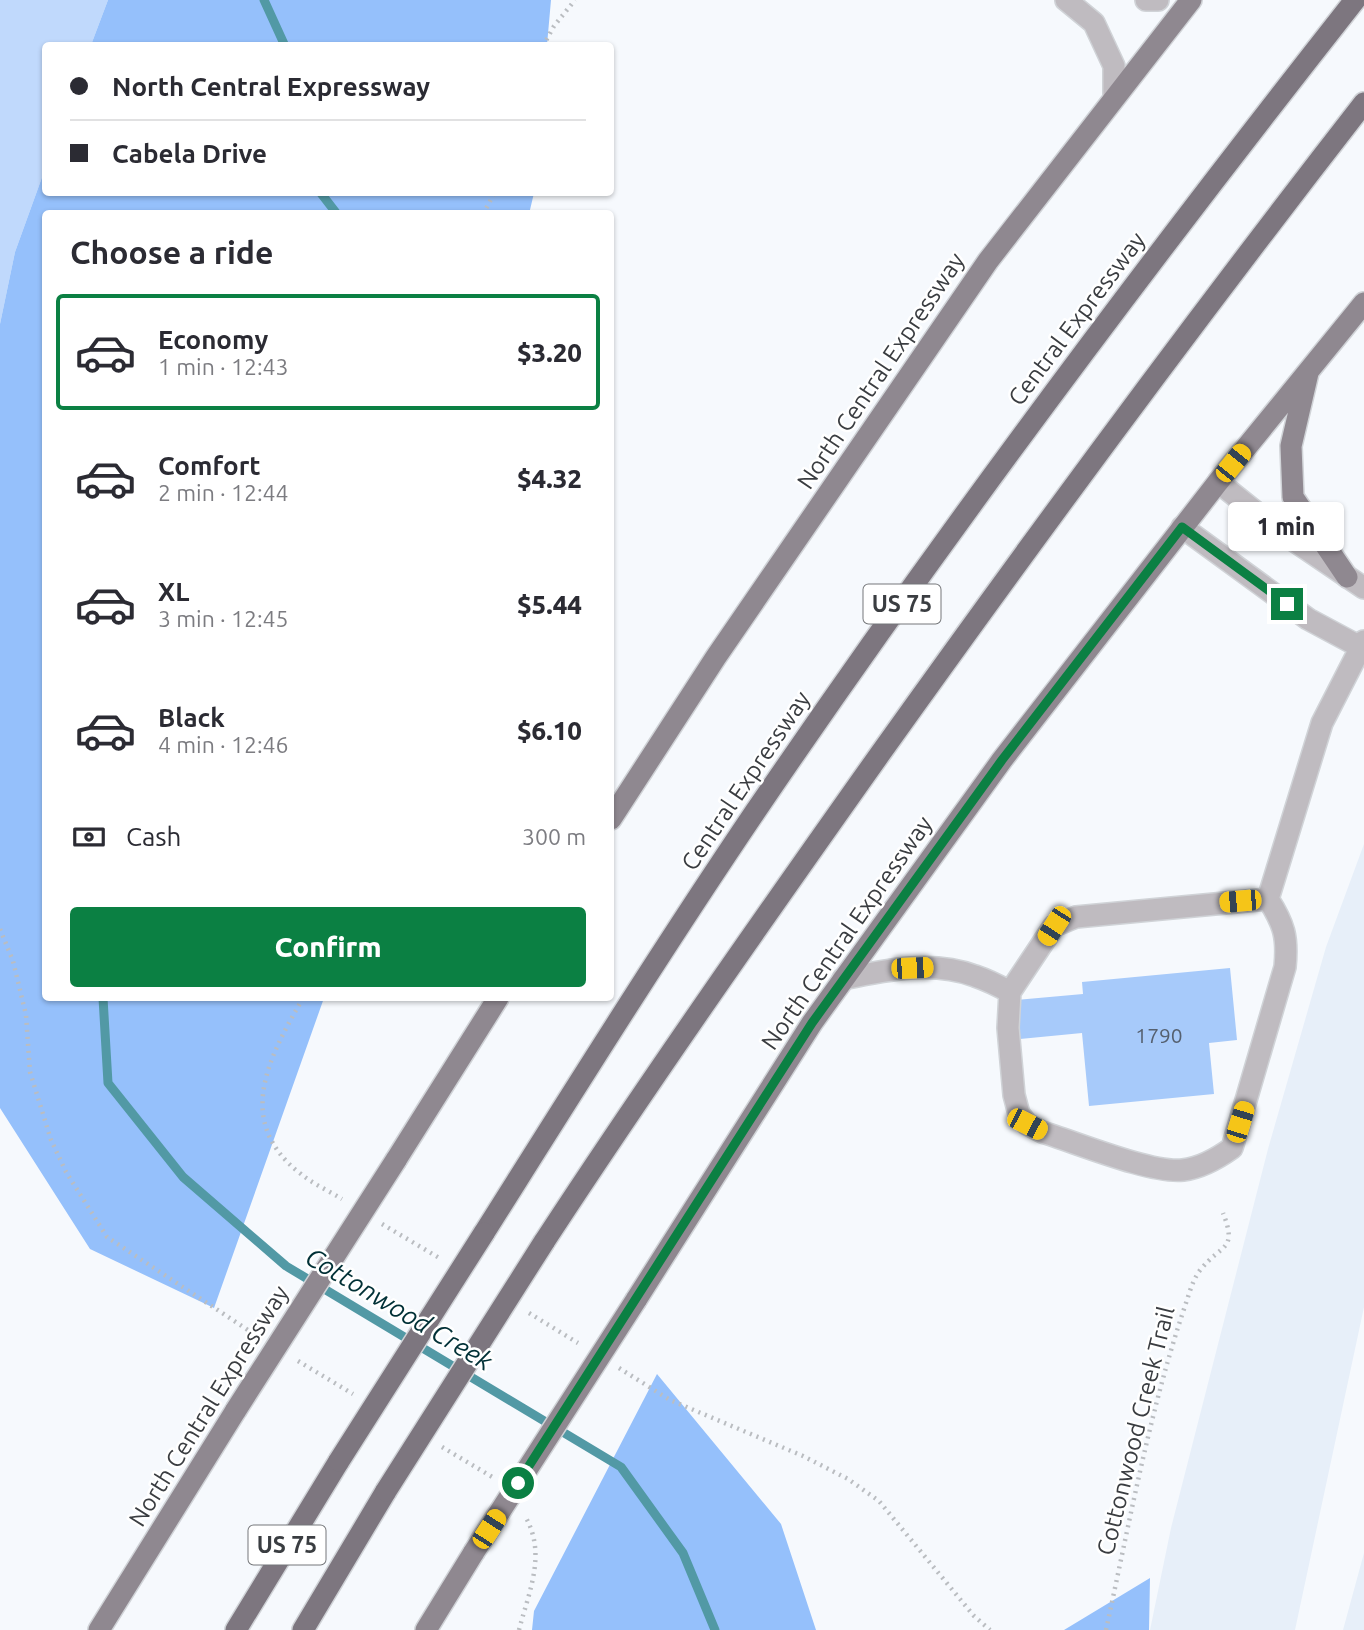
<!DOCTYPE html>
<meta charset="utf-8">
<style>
:root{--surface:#fff;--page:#f2f2f3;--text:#2b2b33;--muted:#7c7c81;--line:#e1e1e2;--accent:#0b8043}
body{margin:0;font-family:Ubuntu,sans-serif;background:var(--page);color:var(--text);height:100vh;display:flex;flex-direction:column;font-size:26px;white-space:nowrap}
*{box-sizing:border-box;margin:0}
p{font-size:23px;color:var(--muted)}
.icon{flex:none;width:38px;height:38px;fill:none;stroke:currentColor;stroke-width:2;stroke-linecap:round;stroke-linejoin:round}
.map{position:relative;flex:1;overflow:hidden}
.panel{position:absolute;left:42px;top:210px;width:572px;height:791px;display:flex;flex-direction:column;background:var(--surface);border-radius:7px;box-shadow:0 2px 5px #0004}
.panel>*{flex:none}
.hud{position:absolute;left:42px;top:42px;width:572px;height:154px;border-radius:7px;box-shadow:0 2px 5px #0004;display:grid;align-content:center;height:154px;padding:0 28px;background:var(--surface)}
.end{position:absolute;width:32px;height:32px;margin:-16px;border:9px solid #0b8043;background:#fff;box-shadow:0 0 0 4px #fff}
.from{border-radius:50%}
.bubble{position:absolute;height:49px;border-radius:7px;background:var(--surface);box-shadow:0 2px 5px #0004;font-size:23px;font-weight:800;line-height:49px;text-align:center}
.car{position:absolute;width:21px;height:42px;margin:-21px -10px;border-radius:9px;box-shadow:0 0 5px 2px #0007;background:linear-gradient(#f5c518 24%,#345 0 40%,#f5c518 0 76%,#345 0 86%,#f5c518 0)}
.hud b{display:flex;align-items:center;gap:24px;height:66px;font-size:26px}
.hud b+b{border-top:2px solid var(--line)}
.hud i{width:18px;height:18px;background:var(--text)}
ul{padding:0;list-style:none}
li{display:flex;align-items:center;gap:21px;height:116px;margin:0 14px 10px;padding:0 14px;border:4px solid transparent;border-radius:7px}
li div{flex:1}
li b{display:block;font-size:26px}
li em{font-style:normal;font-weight:800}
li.on{border-color:var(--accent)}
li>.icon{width:63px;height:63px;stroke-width:1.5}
h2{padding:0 28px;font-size:32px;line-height:84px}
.pay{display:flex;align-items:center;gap:18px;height:77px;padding:0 28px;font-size:26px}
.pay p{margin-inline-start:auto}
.cta{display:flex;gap:14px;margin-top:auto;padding:14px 28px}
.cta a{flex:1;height:80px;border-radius:7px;background:var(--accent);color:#fff;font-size:28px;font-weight:800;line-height:80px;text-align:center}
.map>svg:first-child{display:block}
.built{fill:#e7eff9}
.green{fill:#c0d9fc}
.forest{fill:#95c0fb}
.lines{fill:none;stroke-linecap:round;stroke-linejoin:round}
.stream{stroke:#5299a5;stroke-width:9}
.building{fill:#a7cafa}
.minor-casing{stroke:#d0d3d7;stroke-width:24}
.major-casing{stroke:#d0d3d7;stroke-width:24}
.highway-casing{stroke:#d0d3d7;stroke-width:24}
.path{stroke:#babdc1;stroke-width:4.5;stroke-dasharray:2 5;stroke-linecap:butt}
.minor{stroke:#bfbbc0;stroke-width:21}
.major{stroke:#8f8890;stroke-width:21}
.highway{stroke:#7d767f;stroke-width:21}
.major-bridge-casing{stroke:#d0d3d7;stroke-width:24;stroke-linecap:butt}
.highway-bridge-casing{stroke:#d0d3d7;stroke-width:24;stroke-linecap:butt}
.major-bridge{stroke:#8f8890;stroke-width:21}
.highway-bridge{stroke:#7d767f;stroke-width:21}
.route{stroke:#0b8043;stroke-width:9}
.labels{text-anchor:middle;stroke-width:5;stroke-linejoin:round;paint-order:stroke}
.number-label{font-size:21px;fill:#55606f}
.shield{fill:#fff;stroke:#75777a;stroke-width:2}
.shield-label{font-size:23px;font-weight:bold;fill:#3a3d41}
.street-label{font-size:24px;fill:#3a3d41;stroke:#fff}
.water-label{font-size:26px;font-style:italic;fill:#003036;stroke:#fff}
</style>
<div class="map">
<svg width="1364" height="1630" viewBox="0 0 1364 1630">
<rect width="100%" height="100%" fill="#f6f9fd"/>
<path class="built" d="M1364,844V1307L1295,1630H1150L1171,1528L1268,1149L1326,947Z
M1364,1553V1630H1343Z"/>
<path class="green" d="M0,0H108L91,45L46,46L45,169L15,252L0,324Z"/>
<path class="forest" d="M108,0H551L547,45H91Z
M45,169L46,192L534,193L529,214H46V998H324L214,1308L90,1249L0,1108V324L15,252Z
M657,1374L781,1524L816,1630H532L534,1611Z
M1150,1578L1149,1630H1064Z"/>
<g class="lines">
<path class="stream" d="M264,0L285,46
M320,192L337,214
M103,998L108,1083L183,1177L286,1266L621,1467L683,1553L715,1630"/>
</g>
<path class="building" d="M1230,968L1237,1040L1209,1043L1214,1094L1089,1106L1082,1033L1020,1039L1016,1000L1083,994L1082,982Z"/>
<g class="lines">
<g class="minor-casing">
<path id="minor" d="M1066,0L1094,23L1114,66V96
M1146,0H1158
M1218,482L1277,529L1364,588
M1182,527L1308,619L1364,649
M1268,899L1076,917L1054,926L1010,992L1008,1028L1014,1095L1019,1114L1027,1124L1042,1132C1075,1142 1152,1174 1183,1170C1201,1168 1218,1158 1232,1148L1285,967C1288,937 1284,924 1268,899L1322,723L1364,641
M843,979C886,970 932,960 975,976C987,980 999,986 1010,992"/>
</g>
<g class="major-casing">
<path id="major" d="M1308,373L1291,446L1293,497L1347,577
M611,819L716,657L988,261L1191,0
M396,1160L498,998
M636,1300L812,1023L1002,760L1218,482L1364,303
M99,1630L236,1410
M426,1630L474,1552"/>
</g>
<g class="highway-casing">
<path id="highway" d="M484,1233C573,1092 661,951 755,812C944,534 1147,264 1355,0
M544,1242C652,1077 766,915 880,754C1037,534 1198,316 1364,103
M236,1630L339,1461
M303,1630L386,1491"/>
</g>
<path class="path" d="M543,46L554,26L575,0
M483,214L495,192
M0,929L13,961L26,1015L30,1072L51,1140L66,1172L107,1237L257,1336
M303,998C269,1057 233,1122 301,1174C313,1184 329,1191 342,1199
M382,1224L441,1259
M529,1313L578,1343
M298,1361L353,1394
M619,1368L670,1400L803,1456L848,1479L879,1501L974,1616L990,1630
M442,1447L494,1478
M519,1630C529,1591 547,1554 525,1516
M1106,1630C1130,1520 1150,1409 1186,1303C1190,1291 1193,1279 1201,1269C1221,1244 1238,1251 1223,1213"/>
<use href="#minor" class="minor"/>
<use href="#major" class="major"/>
<use href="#highway" class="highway"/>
<g class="major-bridge-casing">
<path id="major-bridge" d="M236,1410L396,1160
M474,1552L636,1300"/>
</g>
<g class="highway-bridge-casing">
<path id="highway-bridge" d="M339,1461L484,1233
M386,1491L544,1242"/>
</g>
<use href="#major-bridge" class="major-bridge"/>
<use href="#highway-bridge" class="highway-bridge"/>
</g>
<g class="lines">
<path class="route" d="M518,1483L812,1023L1002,760L1182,527L1287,604"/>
</g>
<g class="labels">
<g class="number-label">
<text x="1159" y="1043">1790</text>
</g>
<g class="shield">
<rect x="863.5" y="584.5" width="77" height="39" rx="5"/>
<rect x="248.5" y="1525.5" width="77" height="39" rx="5"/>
</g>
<g class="shield-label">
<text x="902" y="612">US 75</text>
<text x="287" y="1553">US 75</text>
</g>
<g class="street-label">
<text transform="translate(1077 319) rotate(-53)" y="8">Central Expressway</text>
<text transform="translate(881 371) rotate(-56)" y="8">North Central Expressway</text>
<text transform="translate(746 781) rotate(-56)" y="8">Central Expressway</text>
<text transform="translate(847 933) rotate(-55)" y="8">North Central Expressway</text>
<text transform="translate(209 1406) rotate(-58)" y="8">North Central Expressway</text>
<text transform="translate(1136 1431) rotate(-76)" y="8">Cottonwood Creek Trail</text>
</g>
<g class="water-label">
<text transform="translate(399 1309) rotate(31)" y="9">Cottonwood Creek</text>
</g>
</g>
</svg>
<i class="end from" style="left:518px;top:1483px"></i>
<i class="end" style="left:1287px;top:604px"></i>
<div class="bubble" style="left:1228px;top:502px;width:116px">1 min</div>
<i class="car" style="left:1233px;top:463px;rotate:39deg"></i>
<i class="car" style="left:1240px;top:901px;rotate:265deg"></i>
<i class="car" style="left:1054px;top:926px;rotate:213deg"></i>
<i class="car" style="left:912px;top:968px;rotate:88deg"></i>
<i class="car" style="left:1240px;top:1122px;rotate:17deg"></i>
<i class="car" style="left:1027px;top:1124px;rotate:117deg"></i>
<i class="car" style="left:489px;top:1529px;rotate:33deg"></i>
<div class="hud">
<b><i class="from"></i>North Central Expressway</b>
<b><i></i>Cabela Drive</b>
</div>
<section class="panel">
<h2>Choose a ride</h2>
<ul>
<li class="on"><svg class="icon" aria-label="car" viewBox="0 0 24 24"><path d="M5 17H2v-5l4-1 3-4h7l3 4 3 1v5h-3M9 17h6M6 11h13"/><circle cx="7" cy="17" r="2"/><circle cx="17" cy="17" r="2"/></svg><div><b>Economy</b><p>1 min · 12:43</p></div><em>$3.20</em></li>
<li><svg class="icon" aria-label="car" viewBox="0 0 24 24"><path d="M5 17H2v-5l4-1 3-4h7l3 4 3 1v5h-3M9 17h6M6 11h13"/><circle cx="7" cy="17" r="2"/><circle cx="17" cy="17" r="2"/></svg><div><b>Comfort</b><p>2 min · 12:44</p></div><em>$4.32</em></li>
<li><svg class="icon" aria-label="car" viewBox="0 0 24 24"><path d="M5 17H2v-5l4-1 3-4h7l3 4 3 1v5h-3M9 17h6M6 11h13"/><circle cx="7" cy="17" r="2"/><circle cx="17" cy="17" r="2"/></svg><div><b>XL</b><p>3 min · 12:45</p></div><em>$5.44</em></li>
<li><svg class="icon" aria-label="car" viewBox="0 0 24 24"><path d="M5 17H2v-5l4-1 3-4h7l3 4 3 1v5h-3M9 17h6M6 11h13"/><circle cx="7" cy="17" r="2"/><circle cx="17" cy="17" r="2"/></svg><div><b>Black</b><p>4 min · 12:46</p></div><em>$6.10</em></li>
</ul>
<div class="pay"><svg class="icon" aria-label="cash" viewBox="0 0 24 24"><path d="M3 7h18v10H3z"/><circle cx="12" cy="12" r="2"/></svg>Cash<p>300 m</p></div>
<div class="cta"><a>Confirm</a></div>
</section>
</div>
